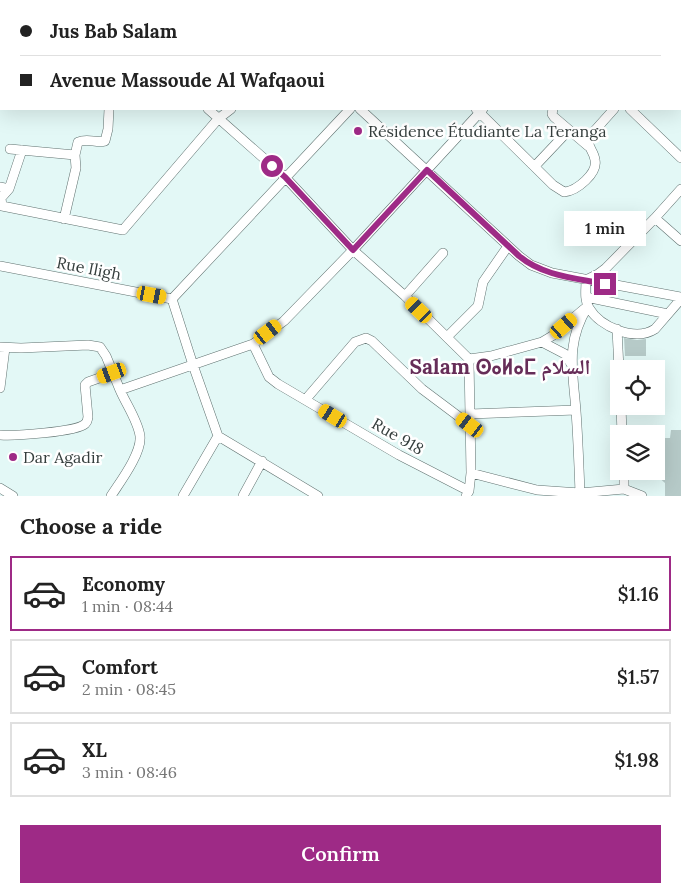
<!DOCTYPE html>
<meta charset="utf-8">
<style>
:root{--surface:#fff;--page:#f2f2f2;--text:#222;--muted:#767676;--line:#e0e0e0;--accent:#9e2a86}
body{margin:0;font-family:Lora,"Noto Naskh Arabic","Noto Sans Tifinagh",serif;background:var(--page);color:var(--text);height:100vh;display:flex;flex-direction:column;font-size:19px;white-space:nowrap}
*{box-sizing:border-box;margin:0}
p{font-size:16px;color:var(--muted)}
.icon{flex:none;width:28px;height:28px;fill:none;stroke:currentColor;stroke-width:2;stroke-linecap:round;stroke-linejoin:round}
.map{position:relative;height:496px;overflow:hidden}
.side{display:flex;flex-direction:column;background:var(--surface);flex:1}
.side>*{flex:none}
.guide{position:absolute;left:0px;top:0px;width:681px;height:110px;box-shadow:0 5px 20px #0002;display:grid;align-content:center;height:110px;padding:0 20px;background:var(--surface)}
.buttons{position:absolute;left:610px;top:360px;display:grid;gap:10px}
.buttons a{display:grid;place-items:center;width:55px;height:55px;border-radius:0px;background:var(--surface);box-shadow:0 5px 20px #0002;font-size:25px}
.end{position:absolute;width:22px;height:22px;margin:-11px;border:6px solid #9e2a86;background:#fff;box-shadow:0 0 0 2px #fff}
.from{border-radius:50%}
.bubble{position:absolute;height:35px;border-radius:0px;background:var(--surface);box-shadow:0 5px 20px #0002;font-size:16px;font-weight:600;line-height:35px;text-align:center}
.car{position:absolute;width:15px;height:30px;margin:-15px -8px;border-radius:6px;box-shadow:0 0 4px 1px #0007;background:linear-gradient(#f5c518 24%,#345 0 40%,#f5c518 0 76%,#345 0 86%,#f5c518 0)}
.guide b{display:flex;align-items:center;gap:18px;height:48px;font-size:19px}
.guide b+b{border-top:1px solid var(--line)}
.guide i{width:12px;height:12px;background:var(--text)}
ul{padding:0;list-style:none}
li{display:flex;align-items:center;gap:15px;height:75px;margin:0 10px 8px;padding:0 10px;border:2px solid var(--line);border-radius:0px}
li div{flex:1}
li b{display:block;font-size:19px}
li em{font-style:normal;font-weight:600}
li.selected{border-color:var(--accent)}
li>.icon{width:45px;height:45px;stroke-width:1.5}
h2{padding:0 20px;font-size:22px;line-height:60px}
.primary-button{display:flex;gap:10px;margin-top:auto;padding:10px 20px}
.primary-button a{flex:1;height:58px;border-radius:0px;background:var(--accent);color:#fff;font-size:20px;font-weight:600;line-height:58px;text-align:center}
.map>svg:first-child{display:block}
.building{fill:#b6cac8}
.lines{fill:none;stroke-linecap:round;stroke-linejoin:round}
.street-casing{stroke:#607270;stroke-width:10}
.street{stroke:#fff;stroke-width:9}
.route{stroke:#9e2a86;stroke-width:6}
.poi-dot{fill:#9e2a86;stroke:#fff;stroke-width:2}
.labels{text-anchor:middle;stroke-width:5;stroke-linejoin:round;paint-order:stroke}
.poi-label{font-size:16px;fill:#353e3d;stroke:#fff;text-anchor:start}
.street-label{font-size:16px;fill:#353e3d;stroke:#fff}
.district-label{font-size:21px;font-weight:bold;fill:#662d58;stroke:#fff}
</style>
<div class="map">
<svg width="681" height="496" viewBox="0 0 681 496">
<rect width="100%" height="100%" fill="#e3f8f6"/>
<path class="building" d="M624,338L637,340L646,339V356H625Z
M671,430H681V496H665V483L656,475V458L662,452V438H670Z"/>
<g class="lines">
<g class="street-casing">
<path id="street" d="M296,0L297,1
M320,0L321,1
M503,0V1
M546,0V1
M457,1L490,0
M0,16H1
M0,92L1,91
M208,109L285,177L353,250L405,296L469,359L471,473L469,491L466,496
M360,109L519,256L531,265L552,273L681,297
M476,109L553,185L564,192C577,191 598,173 595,160C594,151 587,147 588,138L614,109
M553,109L552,114L554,117L588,146
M630,109L681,158
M10,149L75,155L76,168L64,219
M75,155L78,142C87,138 96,143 105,141L108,129L109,109
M535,166L569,130
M0,187L9,189L1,198L2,206L123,230L218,119L231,109
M9,189L22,150
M681,189L655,218L606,268L598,274L586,280C586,289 584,300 589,308C600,327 635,342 655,329L681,299
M655,218L681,241
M0,266L172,299
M405,296L443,253
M586,297L668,314
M172,299L193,365L218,436L318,496
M172,299L350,109
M617,329L619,369
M447,337L478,306L483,282L508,246
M542,342L552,336L584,309
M253,344L269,377L278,384L399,455L469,491
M0,347L21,348L88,345L100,347L106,356L120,390L253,344L284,321L353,250L483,109
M469,359L491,356L542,342L565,354L571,364
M0,388L5,348
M306,399L355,342L366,338L372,341L422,389L470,425
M621,406L622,434
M470,414L576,410
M0,435C14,436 76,432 85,424C88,421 87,421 88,417L85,385L88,382L113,373
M624,471V489
M471,473L537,490L580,493L624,489L642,496
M0,488L13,496
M111,496C120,482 142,453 140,436C138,421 126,404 120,390
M183,496L218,436
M243,496L262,461
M582,496L580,493C579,466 578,438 576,411C573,371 565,343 588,306"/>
</g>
<use href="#street" class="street"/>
</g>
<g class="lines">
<path class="route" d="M272,166L285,177L353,250L427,170L519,256C543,276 575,278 605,284"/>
</g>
<g class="poi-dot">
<circle cx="358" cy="131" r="5"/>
<circle cx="13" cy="457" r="5"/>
</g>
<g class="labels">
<g class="poi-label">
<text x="368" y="137">Résidence Étudiante La Teranga</text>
<text x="23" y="463">Dar Agadir</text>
</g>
<g class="street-label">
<text transform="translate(89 268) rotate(11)" y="6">Rue Iligh</text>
<text transform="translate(398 436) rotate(30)" y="6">Rue 918</text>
</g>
<g class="district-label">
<text x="500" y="374">Salam ⵙⴰⵍⴰⵎ السلام</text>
</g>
</g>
</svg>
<div class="buttons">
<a><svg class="icon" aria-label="locate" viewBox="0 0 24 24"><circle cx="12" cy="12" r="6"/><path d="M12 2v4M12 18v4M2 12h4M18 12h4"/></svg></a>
<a><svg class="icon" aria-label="layers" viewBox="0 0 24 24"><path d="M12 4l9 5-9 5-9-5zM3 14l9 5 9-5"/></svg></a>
</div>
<i class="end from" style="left:272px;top:166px"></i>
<i class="end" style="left:605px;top:284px"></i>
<div class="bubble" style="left:564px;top:211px;width:82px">1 min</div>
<i class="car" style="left:152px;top:295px;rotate:101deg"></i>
<i class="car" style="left:419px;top:310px;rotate:314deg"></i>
<i class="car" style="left:564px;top:326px;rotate:49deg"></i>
<i class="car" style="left:268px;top:332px;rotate:53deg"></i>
<i class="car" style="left:112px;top:373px;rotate:250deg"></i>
<i class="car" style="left:333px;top:416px;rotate:301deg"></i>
<i class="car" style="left:470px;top:425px;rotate:307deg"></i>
<div class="guide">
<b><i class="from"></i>Jus Bab Salam</b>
<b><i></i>Avenue Massoude Al Wafqaoui</b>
</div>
</div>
<section class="side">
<h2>Choose a ride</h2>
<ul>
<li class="selected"><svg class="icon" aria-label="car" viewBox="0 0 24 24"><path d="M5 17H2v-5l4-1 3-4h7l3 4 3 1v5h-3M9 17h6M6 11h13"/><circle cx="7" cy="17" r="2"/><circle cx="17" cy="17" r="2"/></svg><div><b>Economy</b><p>1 min · 08:44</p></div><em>$1.16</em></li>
<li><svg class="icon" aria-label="car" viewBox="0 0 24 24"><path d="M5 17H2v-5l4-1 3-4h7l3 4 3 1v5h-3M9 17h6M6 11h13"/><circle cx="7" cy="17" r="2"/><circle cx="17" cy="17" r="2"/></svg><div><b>Comfort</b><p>2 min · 08:45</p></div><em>$1.57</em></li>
<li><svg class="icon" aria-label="car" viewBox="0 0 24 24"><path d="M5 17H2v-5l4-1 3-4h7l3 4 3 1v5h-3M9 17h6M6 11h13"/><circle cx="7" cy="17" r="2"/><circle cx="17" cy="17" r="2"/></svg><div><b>XL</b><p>3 min · 08:46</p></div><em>$1.98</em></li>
</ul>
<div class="primary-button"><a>Confirm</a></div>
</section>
